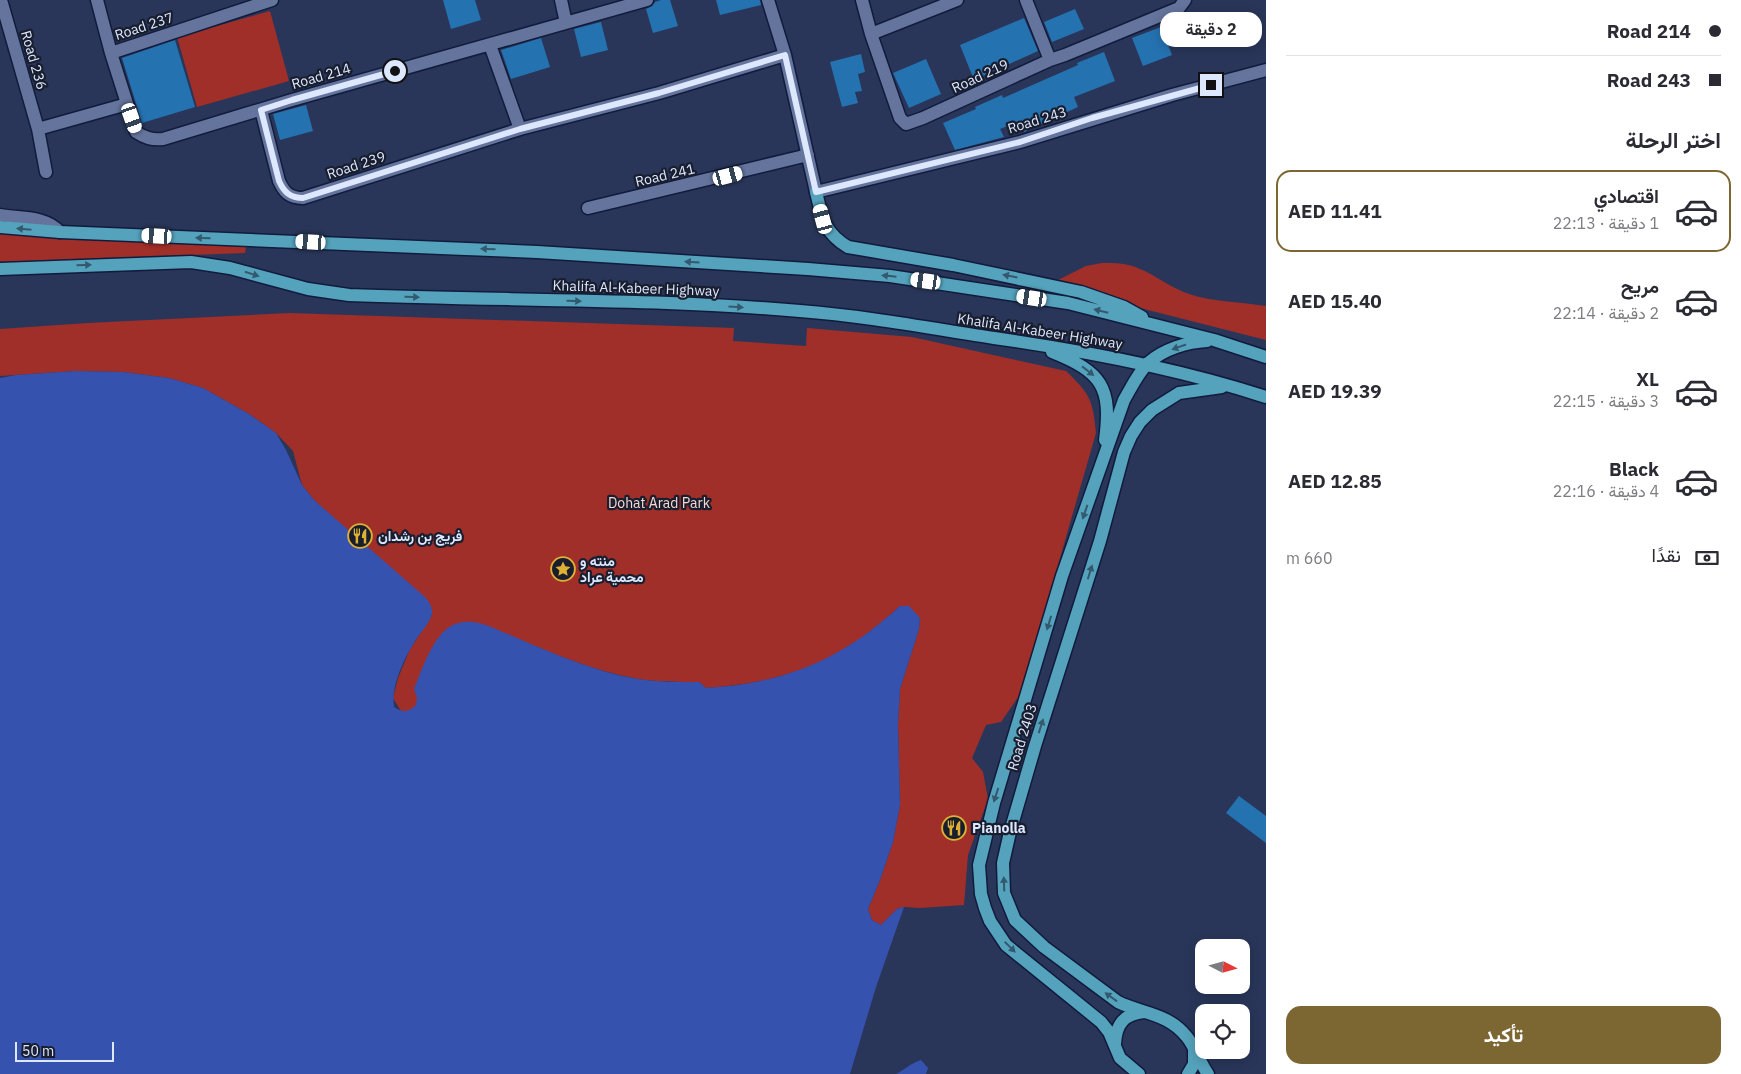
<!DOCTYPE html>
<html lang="ar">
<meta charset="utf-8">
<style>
:root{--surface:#fff;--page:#f2f2f3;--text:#2b2b33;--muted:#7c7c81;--line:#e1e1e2;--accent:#7c6733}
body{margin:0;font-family:"IBM Plex Sans",Vazirmatn,sans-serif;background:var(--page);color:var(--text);direction:rtl;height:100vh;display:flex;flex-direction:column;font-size:19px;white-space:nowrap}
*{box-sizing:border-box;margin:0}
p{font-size:16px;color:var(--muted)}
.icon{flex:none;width:28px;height:28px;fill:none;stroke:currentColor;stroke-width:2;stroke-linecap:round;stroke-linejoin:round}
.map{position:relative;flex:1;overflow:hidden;direction:ltr}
.side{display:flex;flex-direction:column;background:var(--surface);width:475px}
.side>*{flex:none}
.guide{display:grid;align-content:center;height:110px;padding:0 20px;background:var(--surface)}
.needle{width:32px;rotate:96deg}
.buttons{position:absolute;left:1195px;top:939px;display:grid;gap:10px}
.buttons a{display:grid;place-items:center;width:55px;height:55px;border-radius:10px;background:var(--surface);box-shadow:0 2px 12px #0003;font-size:25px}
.scale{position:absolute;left:15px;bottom:12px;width:99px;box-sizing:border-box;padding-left:5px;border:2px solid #dde7fe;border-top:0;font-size:14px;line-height:18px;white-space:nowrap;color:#dde7fe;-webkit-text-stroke:4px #181e2e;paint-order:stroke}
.end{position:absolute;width:22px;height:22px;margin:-11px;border:6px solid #dde7fe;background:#111;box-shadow:0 0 0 2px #111}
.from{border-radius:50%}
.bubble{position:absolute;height:35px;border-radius:15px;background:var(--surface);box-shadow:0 2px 12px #0003;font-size:16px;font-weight:700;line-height:35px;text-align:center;direction:rtl}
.car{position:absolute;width:15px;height:30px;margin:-15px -8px;border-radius:6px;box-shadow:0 0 4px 1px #0007;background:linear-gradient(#fff 24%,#345 0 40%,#fff 0 76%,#345 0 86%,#fff 0)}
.guide b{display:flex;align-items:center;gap:18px;height:48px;font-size:19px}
.guide b+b{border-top:1px solid var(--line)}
.guide i{width:12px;height:12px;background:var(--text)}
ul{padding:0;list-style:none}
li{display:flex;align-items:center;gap:15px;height:82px;margin:0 10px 8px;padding:0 10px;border:2px solid transparent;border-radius:15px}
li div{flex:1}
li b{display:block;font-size:19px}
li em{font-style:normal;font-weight:700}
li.on{border-color:var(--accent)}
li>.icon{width:45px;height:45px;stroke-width:1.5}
h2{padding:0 20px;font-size:22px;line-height:60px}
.pay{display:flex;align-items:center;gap:12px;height:55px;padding:0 20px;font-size:19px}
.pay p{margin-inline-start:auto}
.action{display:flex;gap:10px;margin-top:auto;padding:10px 20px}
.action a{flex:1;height:58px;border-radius:15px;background:var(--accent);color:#fff;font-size:20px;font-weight:700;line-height:58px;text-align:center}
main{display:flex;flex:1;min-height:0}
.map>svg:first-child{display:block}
.green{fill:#a12f29}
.water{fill:#3552af}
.building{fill:#2572b1}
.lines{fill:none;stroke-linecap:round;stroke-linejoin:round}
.minor-casing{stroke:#111c3d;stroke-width:15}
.major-casing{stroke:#111c3d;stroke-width:15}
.minor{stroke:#64749c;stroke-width:12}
.major{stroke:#55a2bc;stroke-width:12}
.oneway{fill:#33596e}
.route{stroke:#dde7fe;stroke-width:6}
.labels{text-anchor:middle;stroke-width:4.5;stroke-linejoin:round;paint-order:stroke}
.street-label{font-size:14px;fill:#dde7fe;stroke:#181e2e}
.park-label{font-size:14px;fill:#f7d7d2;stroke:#181e2e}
.poi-label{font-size:14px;font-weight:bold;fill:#dde7fe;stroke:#181e2e;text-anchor:start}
</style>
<main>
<section class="side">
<div class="guide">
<b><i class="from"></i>Road 214</b>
<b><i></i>Road 243</b>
</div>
<h2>اختر الرحلة</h2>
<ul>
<li class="on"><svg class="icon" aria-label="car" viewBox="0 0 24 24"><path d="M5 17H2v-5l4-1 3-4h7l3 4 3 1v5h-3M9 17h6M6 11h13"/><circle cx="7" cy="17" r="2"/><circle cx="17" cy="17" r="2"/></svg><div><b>اقتصادي</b><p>1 دقيقة · 22:13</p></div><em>AED 11.41</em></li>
<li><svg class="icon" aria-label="car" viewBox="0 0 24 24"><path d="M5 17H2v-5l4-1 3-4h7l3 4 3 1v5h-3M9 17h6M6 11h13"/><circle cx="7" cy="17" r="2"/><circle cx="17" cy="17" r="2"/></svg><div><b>مريح</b><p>2 دقيقة · 22:14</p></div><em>AED 15.40</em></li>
<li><svg class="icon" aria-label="car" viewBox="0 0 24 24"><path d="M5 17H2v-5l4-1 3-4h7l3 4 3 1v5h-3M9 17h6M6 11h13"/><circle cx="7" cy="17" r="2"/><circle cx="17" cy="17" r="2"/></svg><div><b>XL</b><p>3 دقيقة · 22:15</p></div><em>AED 19.39</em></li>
<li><svg class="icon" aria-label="car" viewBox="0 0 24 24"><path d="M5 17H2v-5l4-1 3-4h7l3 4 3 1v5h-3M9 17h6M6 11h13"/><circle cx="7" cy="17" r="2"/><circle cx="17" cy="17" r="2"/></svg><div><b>Black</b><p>4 دقيقة · 22:16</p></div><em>AED 12.85</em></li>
</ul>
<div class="pay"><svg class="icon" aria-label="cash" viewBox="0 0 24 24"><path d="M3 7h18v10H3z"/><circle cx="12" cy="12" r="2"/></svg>نقدًا<p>660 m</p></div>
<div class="action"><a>تأكيد</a></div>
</section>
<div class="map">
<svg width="1266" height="1074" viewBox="0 0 1266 1074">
<rect width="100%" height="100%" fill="#293659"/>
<path class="green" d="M270,11L289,81L197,107L177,37Z
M0,233L246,247L245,253L0,262Z
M1102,263C1115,263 1128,263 1140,269C1157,276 1171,288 1189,294C1213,302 1241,302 1266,306V340L1148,310L1054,282L1086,266Z
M290,313L734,328L733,341L806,346L807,328L912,337L1066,371C1090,394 1093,400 1096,433L1021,693L1001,722L986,725L972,758L983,772L988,799L968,855L964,905L920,908L904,907L897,909L881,925L872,920L868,909L880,880L893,842L900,805L898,724L900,689L919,629L920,618L900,606C841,661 786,683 706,688L699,682C679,682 658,682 638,679C586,670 535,646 487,626L417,697V705L410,711H401L393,698L398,678L410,649L432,615L314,500L302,485L293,451L276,433L249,414L203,388L169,378L123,372L76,371L0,376V329L88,323Z"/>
<path class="water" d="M76,371L123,372L169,378L203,388L249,414L276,433L286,450L302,485L314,500L425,597C429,602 433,607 432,614C430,622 422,631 417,638C405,657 391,684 394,707C403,713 409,712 416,705L417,697L414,689C422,670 433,634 453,625C473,615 497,630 515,637C554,654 596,672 638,679C658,682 679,682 699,682L706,688C786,683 841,660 900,606H909L920,618L919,629L900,689L898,724L900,805L893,842L880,880L868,909L872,920L881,925L897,909L904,907L876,987L850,1074H0V378L16,375Z
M921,1060L928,1068L926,1074H896C906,1069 909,1064 921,1060Z"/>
<path class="building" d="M443,0H475L481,20L451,29Z
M661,0H670L678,26L653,33L646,9L652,6L655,2Z
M716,0H760L761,5L720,15Z
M1075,9L1084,29L1052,42L1044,22Z
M1024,18L1038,51L974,80L960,45Z
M601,22L608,50L581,57L574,29Z
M1161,27L1172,55L1143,66L1132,38Z
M541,38L550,67L511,79L501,50Z
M175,40L195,107L142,123L122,58Z
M1104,52L1115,81L1074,97L1078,107L1024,132L1020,121L1000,129L1004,137L955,150L943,123L976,109L975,107L1002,95L1003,98L1078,65L1077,63Z
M861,54L865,72L858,74L862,91L855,92L858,103L842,107L830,62Z
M926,59L941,94L909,108L893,73Z
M306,105L313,131L280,140L273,114Z
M1239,796L1266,816V843L1226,813Z
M951,817L962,821L957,840L945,836Z"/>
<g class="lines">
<g class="minor-casing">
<path id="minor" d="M1,0L38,129L46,172
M97,0L111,53L136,132C145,138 152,140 163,139L292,100L647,0
M561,0L566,23
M768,0L785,55L816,192L1020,142L1172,95L1266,70
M862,0L871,34L900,118L906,124L923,118L1050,60L1065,55L1179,8L1185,0
M1026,0L1050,60
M871,34L957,0
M490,45L520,129
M111,53L272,0
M261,110L279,181C284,192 289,198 303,198L520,129L659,93L785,55
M38,129L127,104
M588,208L808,155
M0,215C21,219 44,215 60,232"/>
</g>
<g class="major-casing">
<path id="major" d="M816,192C822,217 824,233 848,247L953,265L1081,292L1124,307L1142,317
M0,227L60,232L537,252L808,269L890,276L1068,303L1214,340L1266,357
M0,269L191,262L230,268L308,289L349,295C499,301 650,298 800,311C865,316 929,328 994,338C1086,351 1177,368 1266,397
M1052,352C1102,372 1112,387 1105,440
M1115,1044C1116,1024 1124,1014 1144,1012
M1139,1074L1120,1058L1109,1032L1101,1022L1006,945L990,921L985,908L981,894L979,865L994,803L1062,576L1124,400C1131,388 1138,373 1148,363C1164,349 1187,342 1207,341
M1188,1074L1194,1064V1050
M1208,1074C1200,1063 1195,1047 1187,1037C1168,1013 1143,1014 1118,1002L1044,947L1015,920L1004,893L1003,863L1010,832L1035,746L1100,541L1124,452L1131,436L1140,422L1152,410L1179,393L1222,387"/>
</g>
<use href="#minor" class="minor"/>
<use href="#major" class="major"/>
</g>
<defs><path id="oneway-solid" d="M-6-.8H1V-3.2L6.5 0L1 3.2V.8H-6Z" transform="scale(1.25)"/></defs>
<g class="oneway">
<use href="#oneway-solid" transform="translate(24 229) rotate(-175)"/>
<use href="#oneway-solid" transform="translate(203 238) rotate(-178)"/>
<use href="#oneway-solid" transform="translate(488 249) rotate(-178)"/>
<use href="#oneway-solid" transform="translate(692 262) rotate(-176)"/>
<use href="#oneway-solid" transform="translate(84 265) rotate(-2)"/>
<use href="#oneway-solid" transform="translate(252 274) rotate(17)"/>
<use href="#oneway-solid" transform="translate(889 276) rotate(-174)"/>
<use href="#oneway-solid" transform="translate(1010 276) rotate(-169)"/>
<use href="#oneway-solid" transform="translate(412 297) rotate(1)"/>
<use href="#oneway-solid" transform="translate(574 301) rotate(2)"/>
<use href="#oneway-solid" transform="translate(736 307) rotate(3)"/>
<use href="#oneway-solid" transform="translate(1101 311) rotate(-166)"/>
<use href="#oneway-solid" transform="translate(1179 347) rotate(161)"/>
<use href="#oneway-solid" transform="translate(1088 371) rotate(38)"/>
<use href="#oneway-solid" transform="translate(1085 512) rotate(109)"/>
<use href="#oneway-solid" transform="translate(1090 572) rotate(-73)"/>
<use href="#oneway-solid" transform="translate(1049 623) rotate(107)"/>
<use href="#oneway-solid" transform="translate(1041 726) rotate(-72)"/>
<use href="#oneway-solid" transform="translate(996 795) rotate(108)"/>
<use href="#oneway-solid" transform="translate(1004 884) rotate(-92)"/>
<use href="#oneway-solid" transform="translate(1010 947) rotate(45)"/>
<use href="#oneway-solid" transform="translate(1111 997) rotate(-144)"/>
</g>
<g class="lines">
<path class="route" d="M395,71L292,100L261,110L279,181C284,192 290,198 303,198L520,129L659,93L785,55L816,192L1020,142L1092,118L1211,85"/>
</g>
<defs>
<g id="restaurant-ring" transform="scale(1.25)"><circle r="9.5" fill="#181e2e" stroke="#deb133" stroke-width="1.5"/><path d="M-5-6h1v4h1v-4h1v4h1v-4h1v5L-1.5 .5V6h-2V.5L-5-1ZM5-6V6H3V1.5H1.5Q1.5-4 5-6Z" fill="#deb133"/></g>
<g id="sight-ring" transform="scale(1.25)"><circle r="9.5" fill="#181e2e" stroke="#deb133" stroke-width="1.5"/><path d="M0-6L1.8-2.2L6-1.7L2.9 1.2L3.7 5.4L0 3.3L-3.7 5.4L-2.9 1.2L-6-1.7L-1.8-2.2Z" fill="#deb133"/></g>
</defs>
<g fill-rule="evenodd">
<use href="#restaurant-ring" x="360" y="536"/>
<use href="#sight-ring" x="563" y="569"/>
<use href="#restaurant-ring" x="954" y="828"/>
</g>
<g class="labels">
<g class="street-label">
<text transform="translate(144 26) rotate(-18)" y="5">Road 237</text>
<text transform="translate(34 60) rotate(74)" y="5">Road 236</text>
<text transform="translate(321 76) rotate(-16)" y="5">Road 214</text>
<text transform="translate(980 76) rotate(-25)" y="5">Road 219</text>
<text transform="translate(1037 120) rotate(-17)" y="5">Road 243</text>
<text transform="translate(356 165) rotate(-18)" y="5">Road 239</text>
<text transform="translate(665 175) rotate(-13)" y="5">Road 241</text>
<text transform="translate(636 288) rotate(2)" y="5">Khalifa Al-Kabeer Highway</text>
<text transform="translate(1040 331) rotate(9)" y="5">Khalifa Al-Kabeer Highway</text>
<text transform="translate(1022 737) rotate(-73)" y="5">Road 2403</text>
</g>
<g class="park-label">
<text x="659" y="508">Dohat Arad Park</text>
</g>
<g class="poi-label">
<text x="378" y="541">فريج بن رشدان</text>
<text x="580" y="566">منته و<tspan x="580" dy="16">محمية عراد</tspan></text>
<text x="972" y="833">Pianolla</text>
</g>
</g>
</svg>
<div class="buttons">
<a><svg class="needle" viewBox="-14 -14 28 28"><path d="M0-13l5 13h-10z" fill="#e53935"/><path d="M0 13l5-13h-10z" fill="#7c7c81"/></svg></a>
<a><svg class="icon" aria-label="locate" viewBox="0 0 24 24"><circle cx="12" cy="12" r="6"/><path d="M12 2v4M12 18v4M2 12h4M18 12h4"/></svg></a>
</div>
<div class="scale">50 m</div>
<i class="end from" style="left:395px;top:71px"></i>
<i class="end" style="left:1211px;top:85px"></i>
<div class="bubble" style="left:1160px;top:12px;width:102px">2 دقيقة</div>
<i class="car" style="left:132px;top:118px;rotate:161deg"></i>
<i class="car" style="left:728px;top:176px;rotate:75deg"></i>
<i class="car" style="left:823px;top:219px;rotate:345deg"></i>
<i class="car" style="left:157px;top:236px;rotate:273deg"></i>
<i class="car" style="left:311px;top:242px;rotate:273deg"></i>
<i class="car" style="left:926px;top:281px;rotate:278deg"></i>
<i class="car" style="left:1032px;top:298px;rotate:279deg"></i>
</div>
</main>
